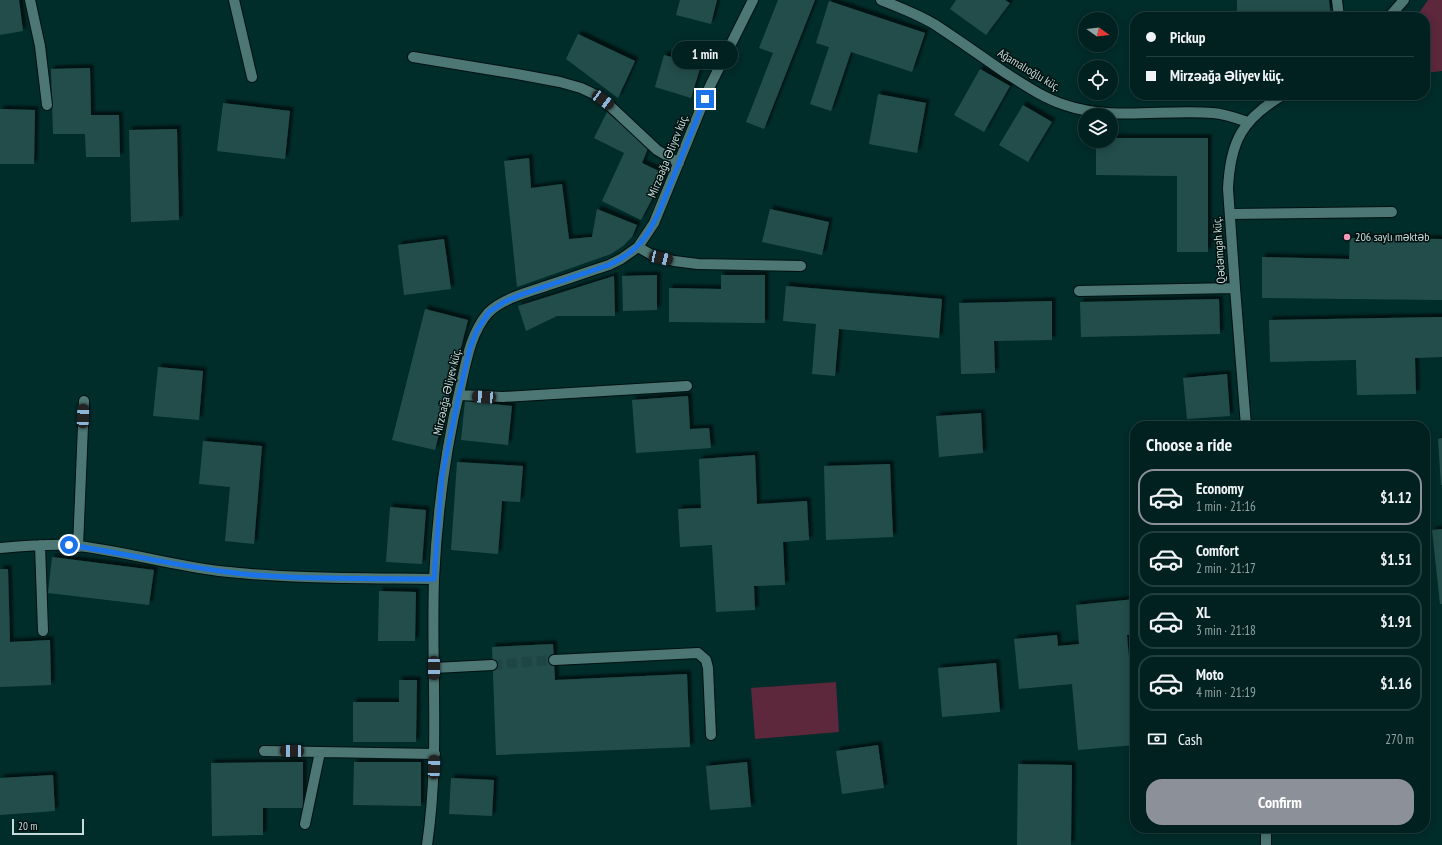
<!DOCTYPE html>
<meta charset="utf-8">
<style>
:root{--surface:#002120;--page:#0a2929;--text:#f1f3f6;--muted:#95a3a5;--line:#223e3e;--accent:#8c9099}
body{margin:0;font-family:"PT Sans Narrow",sans-serif;background:var(--page);color:var(--text);height:100vh;display:flex;flex-direction:column;font-size:15px;white-space:nowrap}
*{box-sizing:border-box;margin:0}
p{font-size:13px;color:var(--muted)}
.icon{flex:none;width:22px;height:22px;fill:none;stroke:currentColor;stroke-width:2;stroke-linecap:round;stroke-linejoin:round}
.map{position:relative;flex:1;overflow:hidden}
.drawer{position:absolute;left:1130px;top:421px;width:300px;height:412px;display:flex;flex-direction:column;background:var(--surface);border-radius:16px;box-shadow:0 2px 10px #0003,0 0 0 1px var(--line)}
.drawer>*{flex:none}
.guide{position:absolute;left:1130px;top:12px;width:300px;height:88px;border-radius:16px;box-shadow:0 2px 10px #0003,0 0 0 1px var(--line);display:grid;align-content:center;height:88px;padding:0 16px;background:var(--surface)}
.needle{width:26px;rotate:104deg}
.tools{position:absolute;left:1078px;top:12px;display:grid;gap:8px}
.tools a{display:grid;place-items:center;width:40px;height:40px;border-radius:50%;background:var(--surface);box-shadow:0 2px 10px #0003,0 0 0 1px var(--line);font-size:20px}
.scale{position:absolute;left:12px;bottom:10px;width:72px;box-sizing:border-box;padding-left:4px;border:2px solid #c6dcda;border-top:0;font-size:11px;line-height:14px;white-space:nowrap;color:#c6dcda;-webkit-text-stroke:3px #021110;paint-order:stroke}
.end{position:absolute;width:18px;height:18px;margin:-9px;border:5px solid #1a73e8;background:#fff;box-shadow:0 0 0 2px #fff}
.from{border-radius:50%}
.bubble{position:absolute;height:28px;border-radius:14px;background:var(--surface);box-shadow:0 2px 10px #0003,0 0 0 1px var(--line);font-size:13px;font-weight:700;line-height:28px;text-align:center}
.car{position:absolute;width:12px;height:24px;margin:-12px -6px;border-radius:5px;box-shadow:0 0 3px 1px #0007;background:linear-gradient(#222 24%,#8ab4d8 0 40%,#222 0 76%,#8ab4d8 0 86%,#222 0)}
.guide b{display:flex;align-items:center;gap:14px;height:38px;font-size:15px}
.guide b+b{border-top:1px solid var(--line)}
.guide i{width:10px;height:10px;background:var(--text)}
ul{padding:0;list-style:none}
li{display:flex;align-items:center;gap:12px;height:56px;margin:0 8px 6px;padding:0 8px;border:2px solid var(--line);border-radius:16px}
li div{flex:1}
li b{display:block;font-size:15px}
li em{font-style:normal;font-weight:700}
li.selected{border-color:var(--accent)}
li>.icon{width:36px;height:36px;stroke-width:1.5}
h2{padding:0 16px;font-size:18px;line-height:48px}
.pay{display:flex;align-items:center;gap:10px;height:44px;padding:0 16px;font-size:15px}
.pay p{margin-inline-start:auto}
.button{display:flex;gap:8px;margin-top:auto;padding:8px 16px}
.button a{flex:1;height:46px;border-radius:16px;background:var(--accent);color:#fff;font-size:16px;font-weight:700;line-height:46px;text-align:center}
.map>svg:first-child{display:block}
.green{fill:#5d273c}
.building{fill:#244e4b;filter:url(#shadow)}
.lines{fill:none;stroke-linecap:round;stroke-linejoin:round}
.minor-tunnel{stroke:#1e4644;stroke-width:10;stroke-dasharray:10 5;stroke-linecap:butt}
.minor-casing{stroke:#011;stroke-width:12}
.minor{stroke:#4d7774;stroke-width:10}
.route{stroke:#1a73e8;stroke-width:5}
.poi-dot{fill:#f09ab7;stroke:#021110;stroke-width:1.5}
.labels{text-anchor:middle;stroke-width:3;stroke-linejoin:round;paint-order:stroke}
.street-label{font-size:12px;fill:#c6dcda;stroke:#021110}
.poi-label{font-size:12px;fill:#c6dcda;stroke:#021110;text-anchor:start}
</style>
<div class="map">
<svg width="1442" height="845" viewBox="0 0 1442 845">
<defs>
<filter id="shadow"><feDropShadow dx="3.5" dy="-3.5" stdDeviation="1" flood-color="#0009"/></filter>
</defs>
<rect width="100%" height="100%" fill="#002c2a"/>
<path class="green" d="M1428,0H1442V71L1425,73V17H1416Z
M836,682L839,732L755,739L751,688Z"/>
<path class="building" d="M0,0H19L23,31L0,35Z
M680,0H717L711,24L676,15Z
M778,0H815L764,129L746,122L773,53L759,48Z
M956,0H1005L1010,3L986,35L950,9Z
M1237,0H1329L1330,11L1237,16Z
M829,1L925,33L912,72L851,52L831,111L810,104L829,47L816,43Z
M578,34L635,61L618,98L566,59Z
M664,55L701,65L691,98L655,87Z
M90,68L91,115H119L120,157H86L85,134H53L51,69Z
M980,69L1010,86L984,132L954,115Z
M878,94L926,103L917,153L869,144Z
M223,103L290,111L285,159L217,151Z
M1023,105L1052,122L1028,162L999,145Z
M0,109L35,110L34,164H0Z
M607,112L648,148L642,163L665,174L641,220L602,201L624,153L594,138Z
M177,129L179,220L131,222L129,130Z
M1111,138H1208V252H1177V176L1096,175V141H1111Z
M529,158L531,188L562,184L569,239L592,237L597,209L637,225L632,237L623,246L611,254L517,287L504,161Z
M770,209L829,222L822,255L762,242Z
M1350,238L1442,239V300L1262,298V257L1349,259Z
M444,239L451,289L404,295L398,245Z
M657,275V310L623,311L622,276Z
M721,275H765V323L669,322V288L721,289Z
M614,276L615,316H557L526,331L518,306Z
M786,286L942,299L939,338L839,329L835,376L812,374L816,324L783,321Z
M1219,299L1220,334L1081,337L1080,302Z
M1052,301V340L994,341L995,373L961,374L959,303Z
M425,309L468,320L435,450L392,440Z
M1442,317V357L1415,358L1416,394L1357,395L1356,360L1270,362L1269,320Z
M158,367L203,371L199,420L153,416Z
M1227,374L1230,416L1187,419L1183,378Z
M688,396L690,429L709,428L711,448L636,453L632,400Z
M465,401L512,406L508,445L461,440Z
M981,413L983,453L939,457L936,416Z
M1442,438V485H1441L1438,439Z
M203,441L262,446L254,544L225,541L230,487L199,484Z
M755,455L757,504L807,501L809,540L783,542L785,585L754,586L755,610L716,612L712,545L680,547L678,509L701,508L699,459Z
M457,462L523,466L520,502L502,501L498,554L451,550Z
M890,464L893,537L826,540L824,466Z
M390,507L426,510L422,564L386,562Z
M1442,529V604H1440L1432,530Z
M52,557L154,570L149,605L48,593Z
M0,569H8L10,642L50,640L51,685L0,687Z
M379,591L416,592L415,641H378Z
M1135,599V635H1127L1135,728V745L1078,750L1072,684L1019,689L1014,639L1057,635L1058,646L1079,644L1076,605Z
M553,644L555,680L687,674L690,747L496,755L492,647Z
M996,663L1000,712L942,717L938,668Z
M399,680H417L416,742H353V702H399Z
M878,745L884,788L842,794L836,751Z
M303,762V808H263V835L212,836L211,763Z
M354,762H421V806L353,805Z
M747,762L751,807L710,810L706,766Z
M1018,764L1072,765L1071,845H1017Z
M53,775L55,811L0,815V778Z
M451,778L494,780L492,816L449,814Z"/>
<g class="lines">
<path class="minor-tunnel" d="M492,665L554,660"/>
<g class="minor-casing">
<path id="minor" d="M30,0L40,46L47,105
M234,0L252,77
M881,0C899,7 917,14 934,24C957,39 981,56 1004,72C1023,84 1043,98 1065,105C1111,121 1164,109 1213,113C1225,114 1236,118 1248,122
M1337,0L1339,17
M1389,17L1404,0
M413,57L517,74L560,82L581,88L596,95L609,105L657,150L679,163
M1230,214L1392,212
M638,247L652,255L674,261L698,264L801,266
M1079,291L1235,288
M459,395L503,397L687,386
M1246,426L1235,288L1228,189C1230,142 1242,119 1283,95
M40,545L43,631
M78,547L84,401
M0,548C23,546 47,544 70,545C120,550 169,565 219,571C290,579 363,578 434,579
M554,660L698,653L706,660L708,668L711,735
M434,668L492,665
M264,751L435,754
M305,824L320,752
M427,845C440,757 431,668 434,579C437,515 445,451 460,389C466,363 470,334 488,313C502,298 532,291 552,284C571,278 590,271 609,265L621,259L638,247L654,223L710,86L753,0
M1266,845V828"/>
</g>
<use href="#minor" class="minor"/>
</g>
<g class="lines">
<path class="route" d="M69,545C131,554 193,570 255,575C315,580 375,578 434,579L442,476L459,395L470,348L477,330L489,312L504,302L520,295L609,265C636,252 646,240 659,212L705,99"/>
</g>
<circle class="poi-dot" cx="1347" cy="237" r="4"/>
<g class="labels">
<g class="street-label">
<text transform="translate(1029 70) rotate(31)" y="4">Ağamalıoğlu küç.</text>
<text transform="translate(668 156) rotate(-68)" y="4">Mirzəağa Əliyev küç.</text>
<text transform="translate(1219 250) rotate(-94)" y="4">Qədəmgah küç.</text>
<text transform="translate(447 392) rotate(-77)" y="4">Mirzəağa Əliyev küç.</text>
</g>
<g class="poi-label">
<text x="1355" y="241">206 saylı məktəb</text>
</g>
</g>
</svg>
<div class="tools">
<a><svg class="needle" viewBox="-14 -14 28 28"><path d="M0-13l5 13h-10z" fill="#e53935"/><path d="M0 13l5-13h-10z" fill="#95a3a5"/></svg></a>
<a><svg class="icon" aria-label="locate" viewBox="0 0 24 24"><circle cx="12" cy="12" r="6"/><path d="M12 2v4M12 18v4M2 12h4M18 12h4"/></svg></a>
<a><svg class="icon" aria-label="layers" viewBox="0 0 24 24"><path d="M12 4l9 5-9 5-9-5zM3 14l9 5 9-5"/></svg></a>
</div>
<div class="scale">20 m</div>
<i class="end from" style="left:69px;top:545px"></i>
<i class="end" style="left:705px;top:99px"></i>
<div class="bubble" style="left:672px;top:41px;width:66px">1 min</div>
<i class="car" style="left:603px;top:100px;rotate:126deg"></i>
<i class="car" style="left:661px;top:258px;rotate:103deg"></i>
<i class="car" style="left:484px;top:397px;rotate:274deg"></i>
<i class="car" style="left:83px;top:416px;rotate:2deg"></i>
<i class="car" style="left:434px;top:668px;rotate:180deg"></i>
<i class="car" style="left:292px;top:751px;rotate:271deg"></i>
<i class="car" style="left:434px;top:767px;rotate:2deg"></i>
<div class="guide">
<b><i class="from"></i>Pickup</b>
<b><i></i>Mirzəağa Əliyev küç.</b>
</div>
<section class="drawer">
<h2>Choose a ride</h2>
<ul>
<li class="selected"><svg class="icon" aria-label="car" viewBox="0 0 24 24"><path d="M5 17H2v-5l4-1 3-4h7l3 4 3 1v5h-3M9 17h6M6 11h13"/><circle cx="7" cy="17" r="2"/><circle cx="17" cy="17" r="2"/></svg><div><b>Economy</b><p>1 min · 21:16</p></div><em>$1.12</em></li>
<li><svg class="icon" aria-label="car" viewBox="0 0 24 24"><path d="M5 17H2v-5l4-1 3-4h7l3 4 3 1v5h-3M9 17h6M6 11h13"/><circle cx="7" cy="17" r="2"/><circle cx="17" cy="17" r="2"/></svg><div><b>Comfort</b><p>2 min · 21:17</p></div><em>$1.51</em></li>
<li><svg class="icon" aria-label="car" viewBox="0 0 24 24"><path d="M5 17H2v-5l4-1 3-4h7l3 4 3 1v5h-3M9 17h6M6 11h13"/><circle cx="7" cy="17" r="2"/><circle cx="17" cy="17" r="2"/></svg><div><b>XL</b><p>3 min · 21:18</p></div><em>$1.91</em></li>
<li><svg class="icon" aria-label="car" viewBox="0 0 24 24"><path d="M5 17H2v-5l4-1 3-4h7l3 4 3 1v5h-3M9 17h6M6 11h13"/><circle cx="7" cy="17" r="2"/><circle cx="17" cy="17" r="2"/></svg><div><b>Moto</b><p>4 min · 21:19</p></div><em>$1.16</em></li>
</ul>
<div class="pay"><svg class="icon" aria-label="cash" viewBox="0 0 24 24"><path d="M3 7h18v10H3z"/><circle cx="12" cy="12" r="2"/></svg>Cash<p>270 m</p></div>
<div class="button"><a>Confirm</a></div>
</section>
</div>
